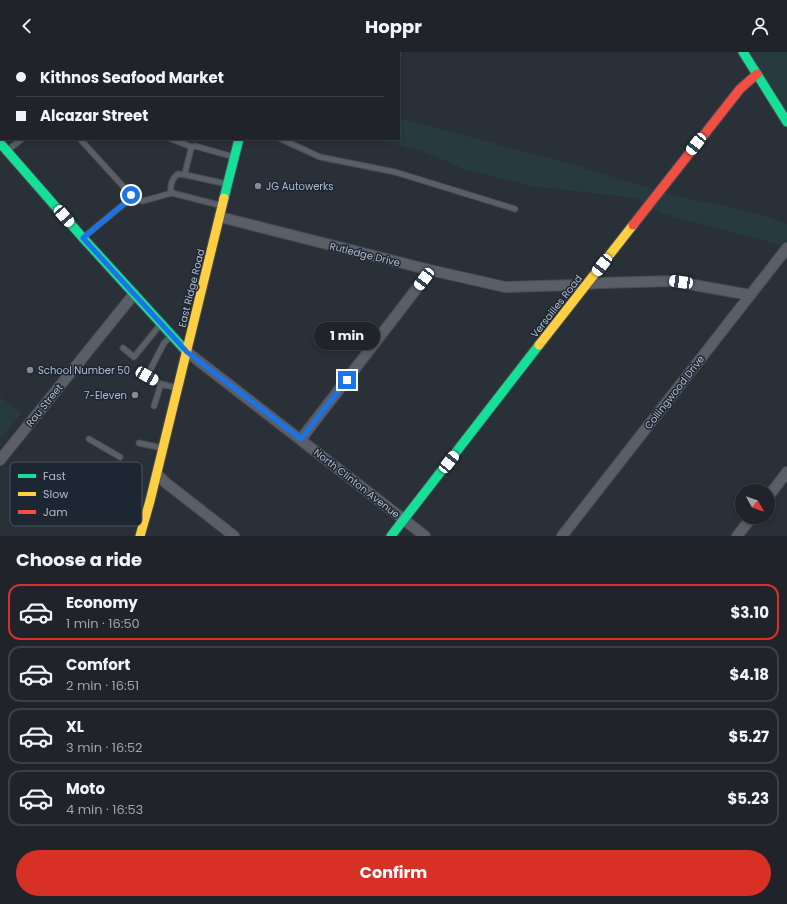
<!DOCTYPE html>
<meta charset="utf-8">
<style>
:root{--surface:#20242a;--page:#282c32;--text:#f1f3f6;--muted:#a2a4a8;--line:#3d4147;--accent:#d93025}
body{margin:0;font-family:Poppins,sans-serif;background:var(--page);color:var(--text);height:100vh;display:flex;flex-direction:column;font-size:15px;white-space:nowrap}
*{box-sizing:border-box;margin:0}
p{font-size:13px;color:var(--muted)}
.icon{flex:none;width:22px;height:22px;fill:none;stroke:currentColor;stroke-width:2;stroke-linecap:round;stroke-linejoin:round}
.map{position:relative;height:484px;overflow:hidden}
.details{display:flex;flex-direction:column;background:var(--surface);flex:1}
.details>*{flex:none}
.hud{position:absolute;left:0px;top:0px;width:400px;height:88px;box-shadow:0 2px 6px #0003,0 0 0 1px var(--line);display:grid;align-content:center;height:88px;padding:0 16px;background:var(--surface)}
.needle{width:26px;rotate:130deg}
.fabs{position:absolute;left:735px;top:432px;display:grid;gap:8px}
.fabs a{display:grid;place-items:center;width:40px;height:40px;border-radius:50%;background:var(--surface);box-shadow:0 2px 6px #0003,0 0 0 1px var(--line);font-size:20px}
.end{position:absolute;width:18px;height:18px;margin:-9px;border:5px solid #1a73e8;background:#fff;box-shadow:0 0 0 2px #fff}
.from{border-radius:50%}
.bubble{position:absolute;height:28px;border-radius:14px;background:var(--surface);box-shadow:0 2px 6px #0003,0 0 0 1px var(--line);font-size:13px;font-weight:700;line-height:28px;text-align:center}
.car{position:absolute;width:12px;height:24px;margin:-12px -6px;border-radius:5px;box-shadow:0 0 3px 1px #0007;background:linear-gradient(#fff 24%,#345 0 40%,#fff 0 76%,#345 0 86%,#fff 0)}
.hud b{display:flex;align-items:center;gap:14px;height:38px;font-size:15px}
.hud b+b{border-top:1px solid var(--line)}
.hud i{width:10px;height:10px;background:var(--text)}
ul{padding:0;list-style:none}
li{display:flex;align-items:center;gap:12px;height:56px;margin:0 8px 6px;padding:0 8px;border:2px solid var(--line);border-radius:12px}
li div{flex:1}
li b{display:block;font-size:15px}
li em{font-style:normal;font-weight:700}
li.active{border-color:var(--accent)}
li>.icon{width:36px;height:36px;stroke-width:1.5}
h2{padding:0 16px;font-size:18px;line-height:48px}
.button{display:flex;gap:8px;margin-top:auto;padding:8px 16px}
.button a{flex:1;height:46px;border-radius:24px;background:var(--accent);color:#fff;font-size:16px;font-weight:700;line-height:46px;text-align:center}
header{display:flex;justify-content:space-between;align-items:center;height:52px;padding:0 16px;background:var(--surface);font-size:18px;font-weight:700}
.map>svg:first-child{display:block}
.green{fill:#273a3e}
.lines{fill:none;stroke-linecap:round;stroke-linejoin:round}
.lane-casing{stroke:#484c53;stroke-width:7}
.street-casing{stroke:#484c53;stroke-width:12}
.fast-casing{stroke:#484c53;stroke-width:11}
.slow-casing{stroke:#484c53;stroke-width:11}
.jam-casing{stroke:#484c53;stroke-width:11}
.lane{stroke:#5a5e66;stroke-width:5}
.street{stroke:#5a5e66;stroke-width:10}
.fast{stroke:#16e098;stroke-width:9}
.slow{stroke:#ffcf43;stroke-width:9}
.jam{stroke:#f24e42;stroke-width:9}
.route{stroke:#1a73e8;stroke-width:5}
.poi-dot{fill:#848b96;stroke:#1d2633;stroke-width:1.5}
.labels{text-anchor:middle;stroke-width:3;stroke-linejoin:round;paint-order:stroke}
.poi-label{font-size:10px;fill:#b4bcc9;stroke:#1d2633;text-anchor:start}
.street-label{font-size:10px;fill:#b4bcc9;stroke:#1d2633}
.key{fill:#1d2633;stroke:#4a5360;stroke-width:1}
.key-label{font-size:11px;fill:#b4bcc9}
</style>
<header><svg class="icon" aria-label="back" viewBox="0 0 24 24"><path d="M15 5l-7 7 7 7"/></svg>Hoppr<svg class="icon" aria-label="person" viewBox="0 0 24 24"><circle cx="12" cy="8" r="4"/><path d="M4 21q1-7 8-7t8 7"/></svg></header>
<div class="map">
<svg width="787" height="484" viewBox="0 0 787 484">
<rect width="100%" height="100%" fill="#2a3038"/>
<path class="green" d="M742,0H787V70Z
M399,66L571,112L672,143L739,157L762,163L787,172V195L660,161L637,147L627,145L531,134L464,117L427,101L375,87H399Z
M0,345L22,361L2,386L0,384Z"/>
<g class="lines">
<g class="lane-casing">
<path id="lane" d="M55,0L56,1
M182,0L184,1
M9,1L10,0
M0,11L1,10
M0,66L1,67
M80,87L131,143L130,147L84,185
M171,87L192,95
M281,87L320,105L395,120L515,157
M8,98L22,87
M186,123L178,122C172,126 169,135 172,141L223,154
M227,132L186,123L185,121L191,97L192,95L195,94L234,105
M130,147L143,149L172,141
M171,284L164,291L147,324L161,332L177,336
M123,296L134,305L160,273
M154,354L161,332
M89,387L120,405
M139,391L162,396"/>
</g>
<g class="street-casing">
<path id="street" d="M220,165L430,218L505,235L573,233L601,231L672,229L750,243
M187,300L425,484
M301,387L424,227L430,218
M0,408L134,242
M157,422L166,431L234,484
M768,445L787,420
M562,484L787,196
M737,484L752,465"/>
</g>
<g class="fast-casing">
<path id="fast" d="M260,0V1
M743,0L787,70
M0,91L83,186L187,300
M224,146L239,87
M391,484L539,293"/>
</g>
<g class="slow-casing">
<path id="slow" d="M539,293L633,173
M140,484L150,449L224,146"/>
</g>
<g class="jam-casing">
<path id="jam" d="M633,173L740,37L757,22"/>
</g>
<use href="#lane" class="lane"/>
<use href="#street" class="street"/>
<use href="#fast" class="fast"/>
<use href="#slow" class="slow"/>
<use href="#jam" class="jam"/>
</g>
<g class="lines">
<path class="route" d="M131,143L130,147L83,186L187,300L301,387L347,328"/>
</g>
<g class="poi-dot">
<circle cx="258" cy="134" r="4"/>
<circle cx="30" cy="318" r="4"/>
<circle cx="135" cy="343" r="4"/>
</g>
<g class="labels">
<g class="poi-label">
<text x="266" y="138">JG Autowerks</text>
<text x="38" y="322">School Number 50</text>
<text x="127" y="347" text-anchor="end">7-Eleven</text>
</g>
<g class="street-label">
<text transform="translate(365 202) rotate(14)" y="4">Rutledge Drive</text>
<text transform="translate(191 236) rotate(-76)" y="4">East Ridge Road</text>
<text transform="translate(556 254) rotate(-52)" y="4">Versailles Road</text>
<text transform="translate(674 340) rotate(-52)" y="4">Collingwood Drive</text>
<text transform="translate(44 353) rotate(-51)" y="4">Rau Street</text>
<text transform="translate(357 431) rotate(38)" y="4">North Clinton Avenue</text>
</g>
</g>
<rect x="10" y="410" width="132" height="64" rx="6" class="key"/>
<rect x="18" y="422" width="18" height="4" fill="#16e098"/>
<rect x="18" y="440" width="18" height="4" fill="#ffcf43"/>
<rect x="18" y="458" width="18" height="4" fill="#f24e42"/>
<g class="key-label">
<text x="43" y="428">Fast</text>
<text x="43" y="446">Slow</text>
<text x="43" y="464">Jam</text>
</g>
</svg>
<div class="fabs">
<a><svg class="needle" viewBox="-14 -14 28 28"><path d="M0-13l5 13h-10z" fill="#e53935"/><path d="M0 13l5-13h-10z" fill="#a2a4a8"/></svg></a>
</div>
<i class="end from" style="left:131px;top:143px"></i>
<i class="end" style="left:347px;top:328px"></i>
<div class="bubble" style="left:314px;top:270px;width:66px">1 min</div>
<i class="car" style="left:696px;top:92px;rotate:218deg"></i>
<i class="car" style="left:64px;top:164px;rotate:139deg"></i>
<i class="car" style="left:602px;top:213px;rotate:218deg"></i>
<i class="car" style="left:424px;top:227px;rotate:217deg"></i>
<i class="car" style="left:681px;top:230px;rotate:278deg"></i>
<i class="car" style="left:147px;top:324px;rotate:120deg"></i>
<i class="car" style="left:449px;top:410px;rotate:38deg"></i>
<div class="hud">
<b><i class="from"></i>Kithnos Seafood Market</b>
<b><i></i>Alcazar Street</b>
</div>
</div>
<section class="details">
<h2>Choose a ride</h2>
<ul>
<li class="active"><svg class="icon" aria-label="car" viewBox="0 0 24 24"><path d="M5 17H2v-5l4-1 3-4h7l3 4 3 1v5h-3M9 17h6M6 11h13"/><circle cx="7" cy="17" r="2"/><circle cx="17" cy="17" r="2"/></svg><div><b>Economy</b><p>1 min · 16:50</p></div><em>$3.10</em></li>
<li><svg class="icon" aria-label="car" viewBox="0 0 24 24"><path d="M5 17H2v-5l4-1 3-4h7l3 4 3 1v5h-3M9 17h6M6 11h13"/><circle cx="7" cy="17" r="2"/><circle cx="17" cy="17" r="2"/></svg><div><b>Comfort</b><p>2 min · 16:51</p></div><em>$4.18</em></li>
<li><svg class="icon" aria-label="car" viewBox="0 0 24 24"><path d="M5 17H2v-5l4-1 3-4h7l3 4 3 1v5h-3M9 17h6M6 11h13"/><circle cx="7" cy="17" r="2"/><circle cx="17" cy="17" r="2"/></svg><div><b>XL</b><p>3 min · 16:52</p></div><em>$5.27</em></li>
<li><svg class="icon" aria-label="car" viewBox="0 0 24 24"><path d="M5 17H2v-5l4-1 3-4h7l3 4 3 1v5h-3M9 17h6M6 11h13"/><circle cx="7" cy="17" r="2"/><circle cx="17" cy="17" r="2"/></svg><div><b>Moto</b><p>4 min · 16:53</p></div><em>$5.23</em></li>
</ul>
<div class="button"><a>Confirm</a></div>
</section>
